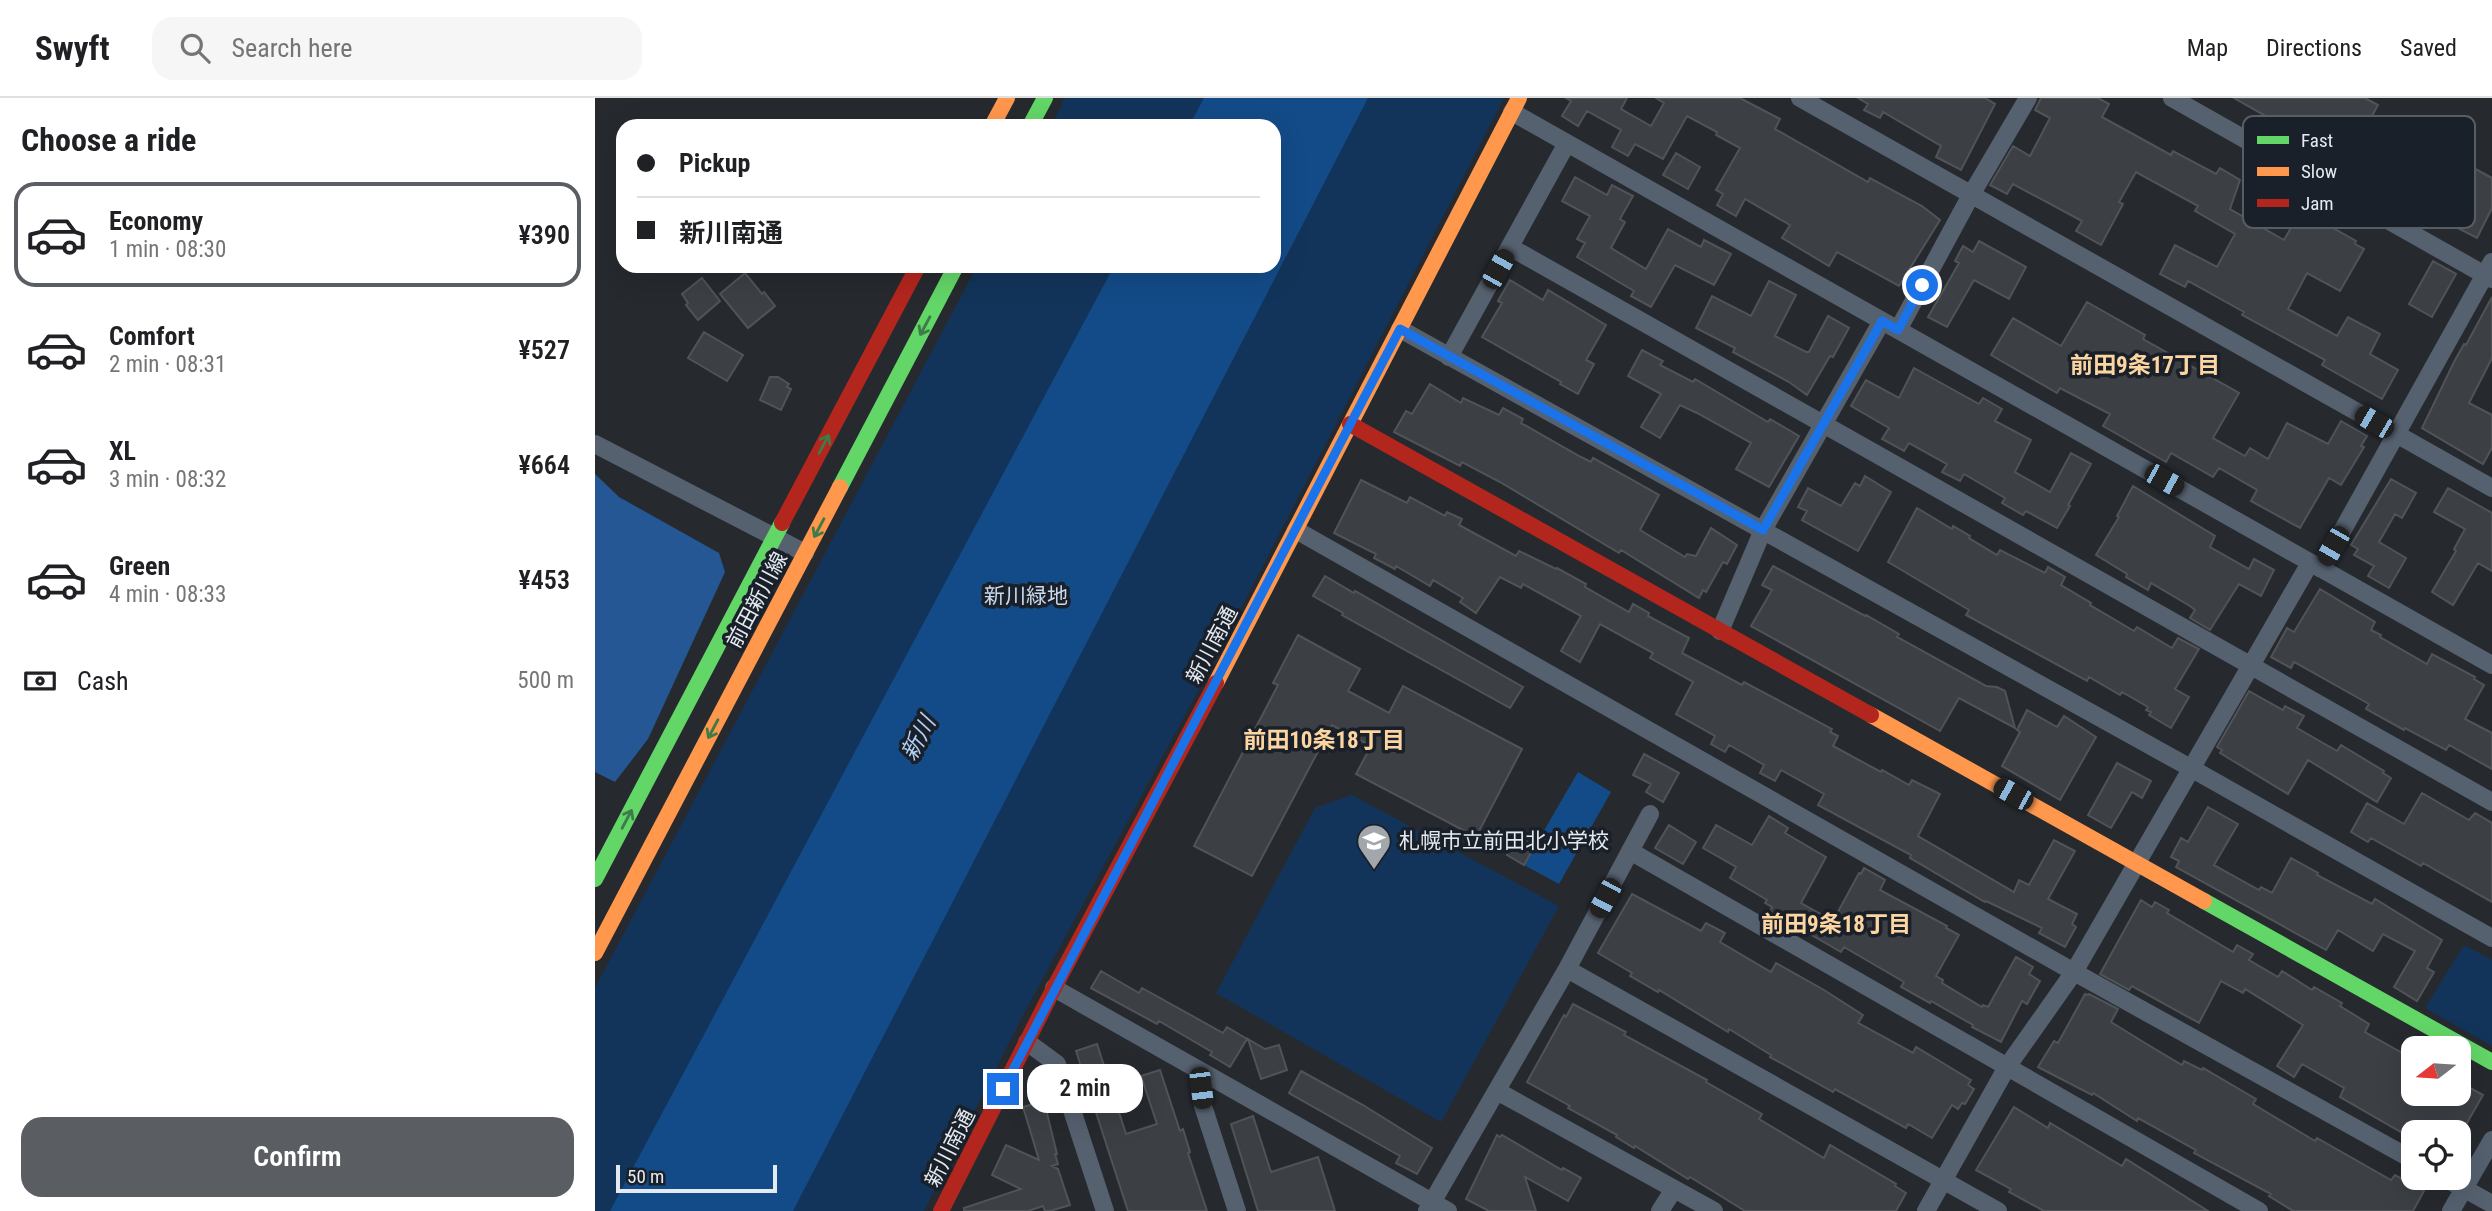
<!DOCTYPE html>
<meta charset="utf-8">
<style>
:root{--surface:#fff;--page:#f6f6f6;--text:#202124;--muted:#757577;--line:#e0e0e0;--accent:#5a5d61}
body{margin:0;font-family:"Roboto Condensed","Noto Sans JP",sans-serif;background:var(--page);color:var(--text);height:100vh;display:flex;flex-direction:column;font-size:26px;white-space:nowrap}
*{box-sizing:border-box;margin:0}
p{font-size:23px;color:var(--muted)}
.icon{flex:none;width:38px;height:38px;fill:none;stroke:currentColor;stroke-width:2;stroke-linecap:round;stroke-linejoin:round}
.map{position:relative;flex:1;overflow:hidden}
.details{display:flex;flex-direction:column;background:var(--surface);width:595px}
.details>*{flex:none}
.guide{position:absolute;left:21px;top:21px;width:665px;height:154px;border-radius:21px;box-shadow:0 7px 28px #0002;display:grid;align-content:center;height:154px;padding:0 21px;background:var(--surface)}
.needle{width:46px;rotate:253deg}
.buttons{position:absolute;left:1806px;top:938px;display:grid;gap:14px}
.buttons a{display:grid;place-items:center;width:70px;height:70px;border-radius:14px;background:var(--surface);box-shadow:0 7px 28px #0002;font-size:35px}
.scale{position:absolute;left:21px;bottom:18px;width:161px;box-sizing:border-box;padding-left:7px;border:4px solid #e5eaf0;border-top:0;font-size:19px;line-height:24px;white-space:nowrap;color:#e5eaf0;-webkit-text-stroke:5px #192029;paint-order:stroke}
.end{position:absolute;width:32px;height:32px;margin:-16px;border:9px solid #1a73e8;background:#fff;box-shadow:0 0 0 4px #fff}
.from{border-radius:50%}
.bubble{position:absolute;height:49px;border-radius:21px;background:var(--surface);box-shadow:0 7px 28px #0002;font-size:23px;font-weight:600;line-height:49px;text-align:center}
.car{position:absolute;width:21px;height:42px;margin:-21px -10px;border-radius:9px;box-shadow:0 0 5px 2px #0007;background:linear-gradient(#222 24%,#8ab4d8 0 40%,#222 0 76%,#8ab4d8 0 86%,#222 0)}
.guide b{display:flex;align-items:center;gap:24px;height:66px;font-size:26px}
.guide b+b{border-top:2px solid var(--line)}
.guide i{width:18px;height:18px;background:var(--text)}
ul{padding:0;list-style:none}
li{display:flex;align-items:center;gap:21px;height:105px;margin:0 14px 10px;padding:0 7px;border:4px solid transparent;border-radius:21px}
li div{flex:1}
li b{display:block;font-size:26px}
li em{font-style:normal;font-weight:600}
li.current{border-color:var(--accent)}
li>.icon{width:63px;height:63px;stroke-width:1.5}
h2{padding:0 21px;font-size:32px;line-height:84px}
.pay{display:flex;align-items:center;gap:18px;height:77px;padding:0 21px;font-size:26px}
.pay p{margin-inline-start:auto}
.cta{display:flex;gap:14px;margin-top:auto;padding:14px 21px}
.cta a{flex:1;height:80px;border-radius:21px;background:var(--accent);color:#fff;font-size:28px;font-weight:600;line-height:80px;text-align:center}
header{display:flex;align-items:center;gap:42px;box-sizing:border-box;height:98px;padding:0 35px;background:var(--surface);border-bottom:2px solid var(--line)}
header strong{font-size:33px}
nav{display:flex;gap:38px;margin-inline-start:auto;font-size:24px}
.search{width:490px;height:63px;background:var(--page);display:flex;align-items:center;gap:18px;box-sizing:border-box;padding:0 24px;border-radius:21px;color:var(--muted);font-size:26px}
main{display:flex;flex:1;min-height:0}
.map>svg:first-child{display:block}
.green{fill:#13345a}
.forest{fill:#245793}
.water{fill:#134b88}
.building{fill:#3c3f44;stroke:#505358;stroke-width:2}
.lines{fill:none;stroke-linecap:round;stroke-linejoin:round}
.street{stroke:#566170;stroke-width:18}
.fast{stroke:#63d668;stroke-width:16}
.slow{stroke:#ff974d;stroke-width:16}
.jam{stroke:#b3261e;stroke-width:16}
.oneway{stroke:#3e7b48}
.route{stroke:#1a73e8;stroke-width:9}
.labels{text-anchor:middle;stroke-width:7;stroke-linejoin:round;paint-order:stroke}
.park-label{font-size:21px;fill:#cad9ed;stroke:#192029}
.street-label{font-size:21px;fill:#e5eaf0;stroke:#192029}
.poi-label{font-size:21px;fill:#e5eaf0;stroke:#192029;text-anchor:start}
.neighbourhood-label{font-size:23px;font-weight:bold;fill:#fcd5a1;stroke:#192029}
.water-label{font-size:23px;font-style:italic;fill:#b2cff6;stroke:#192029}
.key{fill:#192029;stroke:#565d65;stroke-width:2}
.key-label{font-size:19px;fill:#e5eaf0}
</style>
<header>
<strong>Swyft</strong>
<div class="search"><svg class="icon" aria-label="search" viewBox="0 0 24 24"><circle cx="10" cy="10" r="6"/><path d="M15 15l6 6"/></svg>Search here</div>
<nav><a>Map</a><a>Directions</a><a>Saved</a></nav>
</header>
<main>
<section class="details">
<h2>Choose a ride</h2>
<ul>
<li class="current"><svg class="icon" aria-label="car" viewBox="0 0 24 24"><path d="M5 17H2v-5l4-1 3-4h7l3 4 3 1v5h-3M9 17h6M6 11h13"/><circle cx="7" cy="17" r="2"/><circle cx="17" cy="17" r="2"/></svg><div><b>Economy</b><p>1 min · 08:30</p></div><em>¥390</em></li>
<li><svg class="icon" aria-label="car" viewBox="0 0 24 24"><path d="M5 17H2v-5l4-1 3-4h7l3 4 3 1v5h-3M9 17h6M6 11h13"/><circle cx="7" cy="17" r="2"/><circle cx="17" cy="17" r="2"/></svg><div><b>Comfort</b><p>2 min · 08:31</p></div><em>¥527</em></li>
<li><svg class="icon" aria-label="car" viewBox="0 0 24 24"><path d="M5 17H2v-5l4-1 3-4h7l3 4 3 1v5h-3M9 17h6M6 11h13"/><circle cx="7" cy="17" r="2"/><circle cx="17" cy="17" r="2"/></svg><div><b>XL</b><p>3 min · 08:32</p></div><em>¥664</em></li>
<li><svg class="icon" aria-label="car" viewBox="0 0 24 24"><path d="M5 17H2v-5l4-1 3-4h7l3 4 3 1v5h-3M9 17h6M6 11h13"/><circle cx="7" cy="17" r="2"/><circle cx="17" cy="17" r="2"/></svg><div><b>Green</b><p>4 min · 08:33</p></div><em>¥453</em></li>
</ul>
<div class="pay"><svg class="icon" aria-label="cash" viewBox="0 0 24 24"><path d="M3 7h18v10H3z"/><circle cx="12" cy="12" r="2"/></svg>Cash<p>500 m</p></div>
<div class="cta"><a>Confirm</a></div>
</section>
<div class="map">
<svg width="1897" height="1113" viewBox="0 0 1897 1113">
<rect width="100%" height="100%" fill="#262a2f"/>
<path class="green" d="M470,0H909L610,580L426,921L329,1113H0V890L382,168H679V28H456Z
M757,697L964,808L846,1024L621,895L720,710Z
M1869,847L1897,862V948L1830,910Z"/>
<path class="forest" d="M0,376L24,399L124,455L130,474L53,641L20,684L0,674Z"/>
<path class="water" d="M609,0H773L198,1113H15L519,168H679V28H594Z
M983,674L1016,694L964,786L929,767Z"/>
<path class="building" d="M971,0H1032L1026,11L1056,28L1069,5L1061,0H1145L1185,21L1180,31L1273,84L1275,80L1327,108L1345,122L1304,188L1242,154L1234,168L1187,140L1195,127L1150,101L1141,118L1122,107L1128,96L1121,92L1145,50L1121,37L1122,34L1092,18L1068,61L1040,46L1033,58L1017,49L1026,32L992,13L983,28L967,18L976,3Z
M1263,0H1390L1400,6L1366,72L1341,59L1346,48L1288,14L1285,20L1269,12L1273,6Z
M1446,0H1503L1514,6L1507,19L1576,57L1578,53L1621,76L1625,70L1645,82L1635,111L1689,142L1706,112L1761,143L1760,146L1769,151L1745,193L1712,175L1693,211L1742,238L1753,219L1785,236L1775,256L1803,272L1787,301L1727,267L1730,262L1647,217L1649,214L1593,183L1590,189L1565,176L1580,147L1622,169L1640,136L1600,113L1603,108L1541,74L1524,104L1528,106L1506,147L1481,133L1487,123L1418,86L1412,96L1395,87L1418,48L1435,58L1455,20L1440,12Z
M1639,0H1770L1783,7L1777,18L1806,36L1804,40L1837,60L1845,45L1876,62L1873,67L1897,80V110L1882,140L1853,125L1867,98L1817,71L1807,89L1748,51L1740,67L1721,57L1725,49Z
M1081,55L1105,69L1093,91L1068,77Z
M980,79L1012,97L1017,87L1038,98L1025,121L1030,124L1016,150L1051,171L1073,131L1106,149L1109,142L1136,156L1119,187L1080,167L1056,209L1036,198L1039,193L982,159L990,145L982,141L995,118L967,103Z
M1384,143L1431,169L1414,201L1379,182L1352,229L1333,219L1364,165L1360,163L1368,148L1378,154Z
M1838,163L1861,176L1837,219L1814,206Z
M150,175L167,196L169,194L180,208L153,230L125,196Z
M107,180L125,203L103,222L91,207L93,205L87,196Z
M915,182L948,202L953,192L1011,227L991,262L999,266L983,296L965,286L966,284L887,239L907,205L903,203Z
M1174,183L1201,197L1180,238L1211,254H1214L1233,218L1254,230L1238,259L1235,258L1212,297L1194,284L1138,254L1140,250L1101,230L1117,198L1156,218Z
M1897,199V260L1874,305L1897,317V350L1888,366L1827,330L1859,264L1869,246L1871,247Z
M1492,204L1550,237L1548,241L1644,295L1618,340L1650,358L1655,350L1673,361L1692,325L1733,346L1746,323L1772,338L1766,348L1769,349L1746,387L1734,380L1705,430L1656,403L1662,392L1624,370L1618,379L1576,355L1571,364L1508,328L1515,316L1465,290L1462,295L1396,257L1418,220L1466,248Z
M109,234L148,257L132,283L93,260Z
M1047,252L1068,263L1065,267L1098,284L1100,281L1173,324L1175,321L1204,338L1174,389L1141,371L1156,345L1102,315L1085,307L1065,340L1046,329L1066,296L1033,278Z
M1319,270L1384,306L1388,300L1407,311L1400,323L1436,342L1420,374L1455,394L1476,355L1496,366L1473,407L1475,408L1462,430L1431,413L1428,417L1407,405L1410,400L1369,376L1365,383L1347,374L1352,366L1314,345L1309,353L1287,341L1294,330L1256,308L1271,282L1304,300Z
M175,279H183L194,286L192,289L196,291L186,312L165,302Z
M835,286L866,305L868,300L904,317L908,310L928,321L926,325L986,359L996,364L998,360L1064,397L1045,432L1090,459L1092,456L1101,458L1116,430L1142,447L1132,466L1128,464L1111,494L1108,492L1104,500L1026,452L1024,455L905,384L867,364L865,368L799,334L811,313L817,316Z
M1270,378L1296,394L1263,453L1207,422L1212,413L1203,409L1213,390L1246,408L1260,385L1265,388Z
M1796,381L1821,395L1807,420L1800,416L1784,444L1811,460L1794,490L1773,478L1779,468L1759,457L1763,451L1756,447Z
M766,382L812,405L815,399L850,418L852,414L867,421L864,427L921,458L924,453L961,471L962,470L991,486L990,489L1034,514L1038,506L1054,515L1053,518L1094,540L1087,555L1147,587L1149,584L1237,631L1235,634L1243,638L1238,648L1286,674L1287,672L1314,687L1317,682L1345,696L1323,738L1419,794L1424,782L1434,787L1459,742L1480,753L1453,801L1482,816L1477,826L1481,829L1470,849L1444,835L1447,830L1391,803L1390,804L1315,760L1316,757L1223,707L1229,696L1186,672L1180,683L1165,675L1169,667L1152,657L1134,647L1130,654L1116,646L1120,638L1081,616L1098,584L1055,560L1058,555L1005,526L985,564L966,553L986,518L928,486L926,490L905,479L881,515L865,504L868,500L838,482L835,488L801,468L800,471L779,460L781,456L739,435Z
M1538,388L1620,438L1615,449L1654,471L1659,461L1679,472L1666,498L1644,486L1615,532L1595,520L1600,512L1595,508L1556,485L1553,492L1531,479L1532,476L1501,457L1524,419L1522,418Z
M1853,390L1897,415V473L1883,465L1858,507L1837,494L1861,453L1859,451L1870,431L1839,414Z
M1322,410L1357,431L1358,428L1375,438L1374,440L1402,457L1405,452L1450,475L1453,469L1470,479L1466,487L1496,505L1495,507L1539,533L1542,529L1577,550L1583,540L1604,551L1580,591L1594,599L1576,630L1554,617L1556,614L1551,612L1553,609L1527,594L1525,597L1494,579L1492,583L1371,517L1374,512L1293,464Z
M1178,468L1270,518L1271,517L1304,536L1302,539L1391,588L1402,589L1410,593L1420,630L1364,600L1345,633L1156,528L1177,492L1167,487Z
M730,478L759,495L760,493L928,589L915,610L747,517L748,515L718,498Z
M1725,491L1780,524L1776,532L1786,537L1785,539L1832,566L1837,556L1880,579L1879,581L1889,587L1870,621L1897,635V671L1854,647L1851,652L1810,630L1809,632L1771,611L1774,606L1699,564L1696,570L1676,559L1692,530L1699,534Z
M703,537L765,571L753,593L794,615L808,588L927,651L881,739L761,676L776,648L737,627L657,778L599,748L683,587L678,585Z
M1654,593L1688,612L1690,608L1709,618L1702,630L1742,653L1746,647L1789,673L1788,675L1796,680L1782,704L1713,662L1693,696L1625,655L1627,652L1622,649Z
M1432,612L1462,629L1469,618L1501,639L1465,702L1407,668L1425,634L1422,632Z
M1049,656L1084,675L1068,704L1051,694L1056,686L1038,677Z
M1522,665L1556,683L1547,700L1537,694L1516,730L1493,717Z
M1827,695L1874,722L1880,715L1897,725V804L1828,765L1826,768L1776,740L1773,744L1756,734L1772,705L1809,726Z
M1613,709L1643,726L1619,767L1664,792L1666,789L1677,795L1696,760L1723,775L1722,777L1777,806L1780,801L1847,842L1832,870L1839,874L1822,903L1799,889L1820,853L1788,836L1778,853L1743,832L1731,852L1581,769L1584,763L1576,759L1586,740L1593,744Z
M1174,718L1193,730L1190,735L1231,759L1206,805L1238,823L1264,775L1266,776L1269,770L1290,782L1285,792L1352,828L1351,830L1364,837L1341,878L1348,882L1347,885L1387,909L1388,907L1393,909L1421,859L1438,869L1434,876L1445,883L1432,906L1427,903L1406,944L1377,929L1378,927L1336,903L1335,905L1306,889L1309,884L1249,849L1246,854L1175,813L1177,809L1170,805L1172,802L1135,780L1141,769L1108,750L1121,727L1157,747Z
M1074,727L1101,744L1088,766L1060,750Z
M923,738L940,747L929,767L912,757Z
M1037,796L1106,833L1111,825L1130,835L1125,844L1176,874L1181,865L1229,892L1268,917L1263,925L1318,955L1321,949L1376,982L1373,987L1379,991L1370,1006L1367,1005L1363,1011L1357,1007L1337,1040L1313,1026L1311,1030L1240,991L1238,994L1175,959L1176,957L1134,931L1133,934L1064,892L1063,894L1035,878L1037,875L1003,855Z
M1546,802L1557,809L1560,804L1574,812L1572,815L1638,854L1642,847L1658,856L1654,862L1683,879L1687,873L1717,892L1719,889L1747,905L1745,908L1774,926L1770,934L1818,961V996H1864V984L1888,997L1864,1039V1030L1861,1034H1818V1041L1745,999L1749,990L1707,966L1699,979L1682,968L1708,927L1650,891L1648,895L1626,883L1604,925L1537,888L1534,892L1505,876Z
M506,873L544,895L547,890L628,935L632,929L652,941L635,969L615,957L617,954L564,923L562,926L496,890Z
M1490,896L1493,897L1494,896L1523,911L1516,924L1550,945L1587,967L1589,963L1607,972L1608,970L1661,1001L1658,1006L1720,1043L1722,1040L1796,1082L1800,1077L1829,1093L1818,1113H1698L1674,1098L1676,1096L1599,1055L1601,1052L1543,1020L1542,1023L1498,995L1497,997L1443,969L1459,943L1463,945Z
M978,906L1031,934L1029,937L1112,982L1111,984L1167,1016L1164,1021L1229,1060L1235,1047L1301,1086L1300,1088L1311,1095L1301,1113H1150L1095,1079L1093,1081L1040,1048L1039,1050L1021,1039L1022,1037L973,1010L975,1008L932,984L969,917L971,919Z
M653,941L670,951L684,947L692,972L666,981Z
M502,946L531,1036L562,1026L546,978L565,972L585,1033L588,1031L595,1054L593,1055L612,1113H533L481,953Z
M706,973L768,1007L837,1050L822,1076L801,1065L805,1058L694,995Z
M449,1003L462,1056H460L463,1066L457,1068L463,1071L475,1107L455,1113H450L448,1108L433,1113H369V1110L426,1091L397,1077L411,1047L444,1062L428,1009Z
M1419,1009L1453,1030L1455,1025L1527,1068L1531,1061L1613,1113H1449L1414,1094L1416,1091L1381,1072Z
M658,1018L676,1074L723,1059L740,1113H663L636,1026Z
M902,1037L905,1039L907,1037L967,1072L968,1070L986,1080L973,1103L930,1079L941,1113H894L871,1101Z"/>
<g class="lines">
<path class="street" d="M1205,0L1897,390
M1577,0L1897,181
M917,14L1897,567
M915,149L1897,704
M805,231L1592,668L1897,840
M1303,232L1376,97L1433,0
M854,259L972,45
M0,346L210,455
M701,432L1479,874L1818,1062
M1726,471L1897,164
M1125,533L1168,432L1287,223
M1035,753L1664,1113
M972,871L1403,1113
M459,890L853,1113
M432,944L462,966L510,1113
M604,972L608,1008L642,1113
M902,993L1119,1113
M1850,1080L1897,1106
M832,1113L972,871L1055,716
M1065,1113L1079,1091
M1331,1113L1412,969L1479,874L1715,465
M1856,1113L1897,1042"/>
<path class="fast" d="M435,28L450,0
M245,389L361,168
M0,781L187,425
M1609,803L1897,964"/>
<path class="slow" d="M397,28L412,0
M621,585L924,0
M1276,617L1609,803
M0,855L245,389"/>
<path class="jam" d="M755,326L1276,617
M187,425L323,168
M346,1113L459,890L621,585"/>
</g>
<defs><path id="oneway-shaft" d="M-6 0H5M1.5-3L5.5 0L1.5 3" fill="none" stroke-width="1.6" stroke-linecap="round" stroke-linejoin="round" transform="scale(1.75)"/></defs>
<g class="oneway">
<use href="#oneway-shaft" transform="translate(330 228) rotate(118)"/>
<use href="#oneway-shaft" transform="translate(229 346) rotate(-62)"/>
<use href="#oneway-shaft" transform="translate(224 430) rotate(118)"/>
<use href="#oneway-shaft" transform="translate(118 631) rotate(118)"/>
<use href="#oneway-shaft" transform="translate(32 721) rotate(-62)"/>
</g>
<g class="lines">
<path class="route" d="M408,991L805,231L1168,432L1287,223L1303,232L1327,187"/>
</g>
<defs>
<g id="school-pin" transform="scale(1.75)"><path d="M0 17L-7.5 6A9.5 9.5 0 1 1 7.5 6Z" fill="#a2a7ac" stroke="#192029"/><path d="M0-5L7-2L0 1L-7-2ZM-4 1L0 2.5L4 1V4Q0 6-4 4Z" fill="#fff"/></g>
</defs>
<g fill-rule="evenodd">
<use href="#school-pin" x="779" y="743"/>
</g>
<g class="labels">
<g class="park-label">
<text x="431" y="505">新川緑地</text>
</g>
<g class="street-label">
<text transform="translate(162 502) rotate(-62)" y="7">前田新川線</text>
<text transform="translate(617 547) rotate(-62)" y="7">新川南通</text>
<text transform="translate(355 1050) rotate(-63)" y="7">新川南通</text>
</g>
<g class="poi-label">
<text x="804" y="750">札幌市立前田北小学校</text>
</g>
<g class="neighbourhood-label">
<text x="1550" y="275">前田9条17丁目</text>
<text x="729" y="650">前田10条18丁目</text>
<text x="1241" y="834">前田9条18丁目</text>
</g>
<g class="water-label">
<text transform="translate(323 640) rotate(-62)" y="8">新川</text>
</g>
</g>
<rect x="1648" y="18" width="232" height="112" rx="10" class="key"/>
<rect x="1662" y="38" width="32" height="8" fill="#63d668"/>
<rect x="1662" y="69" width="32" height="9" fill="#ff974d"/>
<rect x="1662" y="101" width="32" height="8" fill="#b3261e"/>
<g class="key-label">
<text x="1706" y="49">Fast</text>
<text x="1706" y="80">Slow</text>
<text x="1706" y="112">Jam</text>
</g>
</svg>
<div class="buttons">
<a><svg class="needle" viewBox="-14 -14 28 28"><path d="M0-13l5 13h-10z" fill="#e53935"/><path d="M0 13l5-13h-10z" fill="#757577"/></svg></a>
<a><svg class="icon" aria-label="locate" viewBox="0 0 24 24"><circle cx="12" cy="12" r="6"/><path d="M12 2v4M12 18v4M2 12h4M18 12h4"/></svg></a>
</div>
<div class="scale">50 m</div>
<i class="end from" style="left:1327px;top:187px"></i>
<i class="end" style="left:408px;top:991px"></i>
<div class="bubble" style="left:432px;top:966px;width:116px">2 min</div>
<i class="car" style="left:903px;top:171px;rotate:29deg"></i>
<i class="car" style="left:1779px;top:324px;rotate:300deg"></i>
<i class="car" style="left:1569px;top:382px;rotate:119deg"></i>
<i class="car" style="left:1738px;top:448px;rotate:210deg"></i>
<i class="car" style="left:1418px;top:696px;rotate:299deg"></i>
<i class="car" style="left:1010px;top:800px;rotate:208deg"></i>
<i class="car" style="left:606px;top:990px;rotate:173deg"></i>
<div class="guide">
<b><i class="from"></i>Pickup</b>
<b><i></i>新川南通</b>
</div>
</div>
</main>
